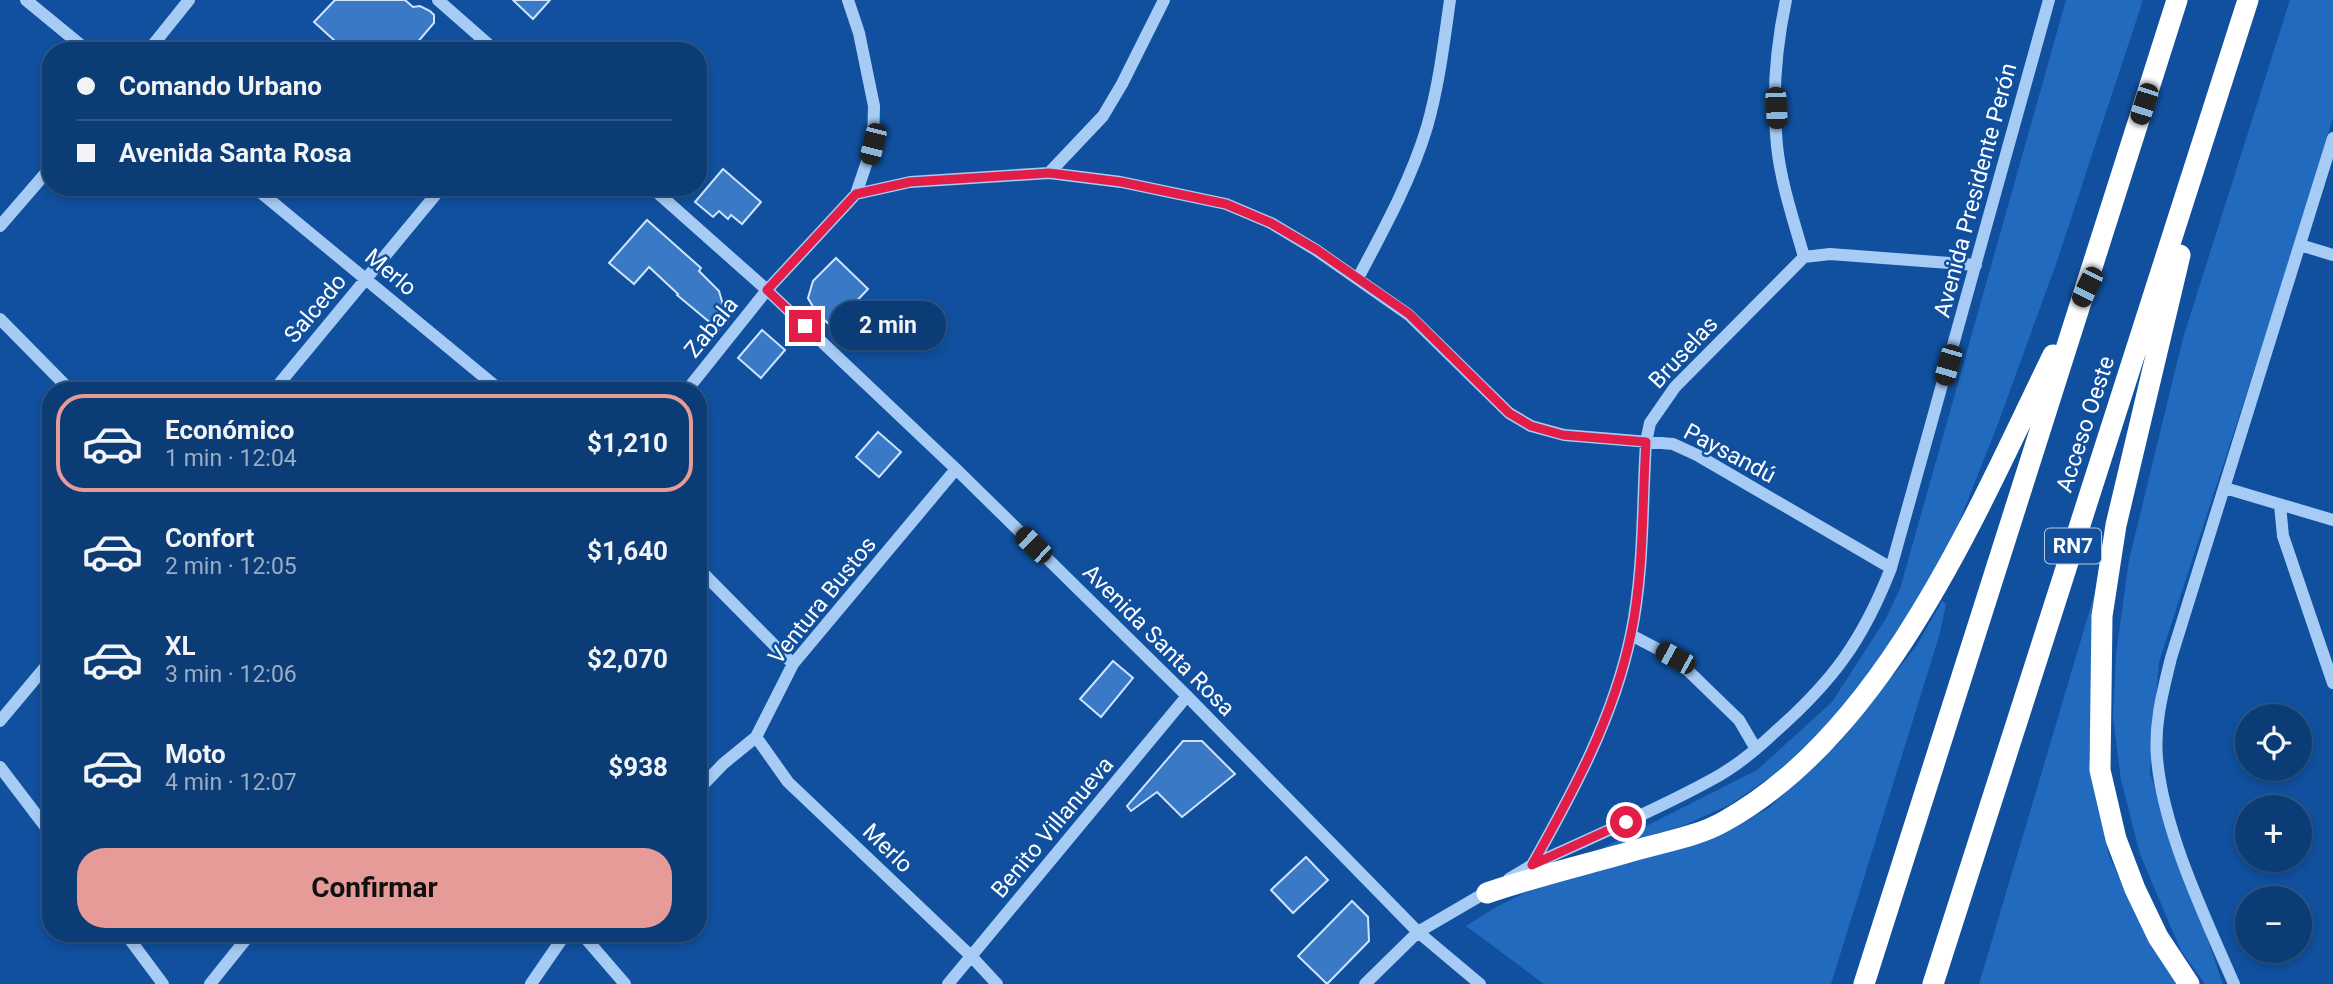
<!DOCTYPE html>
<html lang="es">
<meta charset="utf-8">
<style>
:root{--surface:#0c3c76;--page:#1a477e;--text:#f1f3f6;--muted:#9aadc5;--line:#2c5688;--accent:#e69b98}
body{margin:0;font-family:Roboto,sans-serif;background:var(--page);color:var(--text);height:100vh;display:flex;flex-direction:column;font-size:26px;white-space:nowrap}
*{box-sizing:border-box;margin:0}
p{font-size:23px;color:var(--muted)}
.icon{flex:none;width:38px;height:38px;fill:none;stroke:currentColor;stroke-width:2;stroke-linecap:round;stroke-linejoin:round}
.map{position:relative;flex:1;overflow:hidden}
.panel{position:absolute;left:42px;top:382px;width:665px;height:560px;display:flex;flex-direction:column;background:var(--surface);border-radius:28px;box-shadow:0 4px 10px #0003,0 0 0 2px var(--line)}
.panel>*{flex:none}
.hud{position:absolute;left:42px;top:42px;width:665px;height:154px;border-radius:28px;box-shadow:0 4px 10px #0003,0 0 0 2px var(--line);display:grid;align-content:center;height:154px;padding:0 35px;background:var(--surface)}
.buttons{position:absolute;left:2235px;top:704px;display:grid;gap:14px}
.buttons a{display:grid;place-items:center;width:77px;height:77px;border-radius:50%;background:var(--surface);box-shadow:0 4px 10px #0003,0 0 0 2px var(--line);font-size:35px}
.end{position:absolute;width:32px;height:32px;margin:-16px;border:9px solid #e11d48;background:#fff;box-shadow:0 0 0 4px #fff}
.from{border-radius:50%}
.bubble{position:absolute;height:49px;border-radius:24px;background:var(--surface);box-shadow:0 4px 10px #0003,0 0 0 2px var(--line);font-size:23px;font-weight:700;line-height:49px;text-align:center}
.car{position:absolute;width:21px;height:42px;margin:-21px -10px;border-radius:9px;box-shadow:0 0 5px 2px #0007;background:linear-gradient(#222 24%,#8ab4d8 0 40%,#222 0 76%,#8ab4d8 0 86%,#222 0)}
.hud b{display:flex;align-items:center;gap:24px;height:66px;font-size:26px}
.hud b+b{border-top:2px solid var(--line)}
.hud i{width:18px;height:18px;background:var(--text)}
ul{padding:12px 0 0;list-style:none}
li{display:flex;align-items:center;gap:21px;height:98px;margin:0 14px 10px;padding:0 21px;border:4px solid transparent;border-radius:28px}
li div{flex:1}
li b{display:block;font-size:26px}
li em{font-style:normal;font-weight:700}
li.selected{border-color:var(--accent)}
li>.icon{width:63px;height:63px;stroke-width:1.5}
.primary-button{display:flex;gap:14px;margin-top:auto;padding:14px 35px}
.primary-button a{flex:1;height:80px;border-radius:28px;background:var(--accent);color:#111;font-size:28px;font-weight:700;line-height:80px;text-align:center}
.map>svg:first-child{display:block}
.green{fill:#226abd}
.building{fill:#3979c6;stroke:#cfe5fe;stroke-width:2}
.lines{fill:none;stroke-linecap:round;stroke-linejoin:round}
.minor{stroke:#a6cbf5;stroke-width:12}
.highway{stroke:#fff;stroke-width:21}
.route{stroke:#e11d48;stroke-width:9}
.labels{text-anchor:middle;stroke-width:5;stroke-linejoin:round;paint-order:stroke}
.shield{fill:#10509e;stroke:#b7cae2;stroke-width:2}
.shield-label{font-size:21px;font-weight:bold;fill:#fff}
.street-label{font-size:23px;fill:#fff;stroke:#10509e}
</style>
<div class="map">
<svg width="2333" height="984" viewBox="0 0 2333 984">
<rect width="100%" height="100%" fill="#10509e"/>
<path class="green" d="M2066,0H2143L2056,264L1999,421L1947,553L1889,645L1854,695L1812,740L1775,774L1731,804L1685,825L1593,853L1757,770L1832,702L1885,620L1900,589Z
M2290,0H2333V118L2283,281L2159,662L2150,773L2223,984H2205L2181,951L2140,854L2121,780L2113,718L2116,654L2129,560L2183,338Z
M2096,589L2089,759L2109,856L2140,922L2179,984H1979Z
M1942,601L1946,604L1940,633L1831,984H1544L1466,926L1498,906L1541,885L1732,829L1770,807L1841,741L1917,645Z"/>
<path class="building" d="M335,0H405L413,7L420,6L430,11L434,15V23L410,51H375L367,44L361,51H346L314,22Z
M513,0H550L533,19Z
M723,169L761,202L742,224L731,215L728,219L719,211L713,217L695,202Z
M647,220L701,268L699,271L719,291L723,305L719,330L677,295L678,294L649,267L634,284L609,263Z
M836,258L868,289L832,327L816,312L808,298L813,281Z
M762,330L785,350L761,378L738,358Z
M878,432L901,452L879,477L856,457Z
M1113,661L1133,678L1101,717L1080,699Z
M1183,741H1202L1235,774L1182,817L1157,792L1131,811L1127,806Z
M1306,857L1328,880L1293,913L1271,890Z
M1352,901L1368,917L1369,941L1327,984L1298,956Z"/>
<g class="lines">
<path class="minor" d="M26,0L88,51
M438,0L496,51
M1786,0C1776,47 1772,99 1777,146C1781,184 1794,221 1804,257
M148,51L189,0
M1049,173L1103,116L1122,84L1164,0
M254,187L500,390
M651,187L767,290L956,469L1187,696L1418,932L1480,984
M856,194L910,182L1049,173L1121,182L1226,204L1271,223L1316,250L1409,315L1509,413L1531,426L1564,435L1673,444L1697,455L1891,568
M0,226L51,167
M2300,245L2333,255
M1804,257L1830,254L1976,265
M1358,278C1384,229 1411,180 1427,127C1439,85 1444,42 1450,0
M0,319L70,390
M274,390L442,187
M687,390L767,290L856,194L873,144L874,106L859,33L848,0
M2225,488L2333,520
M2280,505L2283,536L2333,683
M698,568L793,664
M1631,635L1675,658L1739,720L1756,749
M0,721L51,660
M756,737L788,782L972,957L997,984
M0,767L51,834
M698,790L723,764L756,737L793,664L956,469
M1532,865C1573,792 1614,717 1631,634C1644,572 1642,505 1646,442L1650,423L1675,387L1804,257
M1509,879L1532,865C1592,837 1653,812 1711,780C1734,768 1756,750 1775,732C1833,681 1863,640 1891,568L2049,0
M125,933L163,984
M581,933L625,984
M210,984L251,933
M531,984L566,933
M948,984L1187,696
M1365,984L1418,932L1490,890
M2234,984C2205,917 2163,830 2157,758C2154,723 2163,691 2171,658L2333,138"/>
<path class="highway" d="M2180,255L2116,525L2102,616L2100,770L2116,839L2135,889L2158,937L2189,984
M1487,893C1537,876 1588,864 1640,849C1668,841 1699,836 1725,821C1885,732 1976,513 2053,355
M1864,984L2177,0
M1933,984L2248,0"/>
</g>
<g class="lines">
<path class="route" d="M805,326L767,290L856,194L910,182L1049,173L1121,182L1226,204L1271,223L1317,250L1409,314L1509,413L1531,426L1563,435L1646,442C1642,505 1644,572 1631,634C1614,717 1573,792 1532,865L1626,822"/>
</g>
<g class="labels">
<rect class="shield" x="2045" y="528.5" width="56" height="35" rx="5"/>
<g class="shield-label">
<text x="2073" y="553">RN7</text>
</g>
<g class="street-label">
<text transform="translate(1975 190) rotate(-75)" y="8">Avenida Presidente Perón</text>
<text transform="translate(391 272) rotate(40)" y="8">Merlo</text>
<text transform="translate(315 308) rotate(-50)" y="8">Salcedo</text>
<text transform="translate(711 327) rotate(-51)" y="8">Zabala</text>
<text transform="translate(1683 352) rotate(-47)" y="8">Bruselas</text>
<text transform="translate(2085 424) rotate(-72)" y="8">Acceso Oeste</text>
<text transform="translate(1730 453) rotate(28)" y="8">Paysandú</text>
<text transform="translate(822 600) rotate(-51)" y="8">Ventura Bustos</text>
<text transform="translate(1159 640) rotate(45)" y="8">Avenida Santa Rosa</text>
<text transform="translate(1052 827) rotate(-50)" y="8">Benito Villanueva</text>
<text transform="translate(888 848) rotate(44)" y="8">Merlo</text>
</g>
</g>
</svg>
<div class="buttons">
<a><svg class="icon" aria-label="locate" viewBox="0 0 24 24"><circle cx="12" cy="12" r="6"/><path d="M12 2v4M12 18v4M2 12h4M18 12h4"/></svg></a>
<a>+</a>
<a>−</a>
</div>
<i class="end from" style="left:1626px;top:822px"></i>
<i class="end" style="left:805px;top:326px"></i>
<div class="bubble" style="left:830px;top:301px;width:116px">2 min</div>
<i class="car" style="left:2144px;top:104px;rotate:198deg"></i>
<i class="car" style="left:1776px;top:108px;rotate:177deg"></i>
<i class="car" style="left:873px;top:144px;rotate:194deg"></i>
<i class="car" style="left:2087px;top:287px;rotate:206deg"></i>
<i class="car" style="left:1948px;top:365px;rotate:196deg"></i>
<i class="car" style="left:1033px;top:545px;rotate:314deg"></i>
<i class="car" style="left:1675px;top:658px;rotate:299deg"></i>
<div class="hud">
<b><i class="from"></i>Comando Urbano</b>
<b><i></i>Avenida Santa Rosa</b>
</div>
<section class="panel">
<ul>
<li class="selected"><svg class="icon" aria-label="car" viewBox="0 0 24 24"><path d="M5 17H2v-5l4-1 3-4h7l3 4 3 1v5h-3M9 17h6M6 11h13"/><circle cx="7" cy="17" r="2"/><circle cx="17" cy="17" r="2"/></svg><div><b>Económico</b><p>1 min · 12:04</p></div><em>$1,210</em></li>
<li><svg class="icon" aria-label="car" viewBox="0 0 24 24"><path d="M5 17H2v-5l4-1 3-4h7l3 4 3 1v5h-3M9 17h6M6 11h13"/><circle cx="7" cy="17" r="2"/><circle cx="17" cy="17" r="2"/></svg><div><b>Confort</b><p>2 min · 12:05</p></div><em>$1,640</em></li>
<li><svg class="icon" aria-label="car" viewBox="0 0 24 24"><path d="M5 17H2v-5l4-1 3-4h7l3 4 3 1v5h-3M9 17h6M6 11h13"/><circle cx="7" cy="17" r="2"/><circle cx="17" cy="17" r="2"/></svg><div><b>XL</b><p>3 min · 12:06</p></div><em>$2,070</em></li>
<li><svg class="icon" aria-label="car" viewBox="0 0 24 24"><path d="M5 17H2v-5l4-1 3-4h7l3 4 3 1v5h-3M9 17h6M6 11h13"/><circle cx="7" cy="17" r="2"/><circle cx="17" cy="17" r="2"/></svg><div><b>Moto</b><p>4 min · 12:07</p></div><em>$938</em></li>
</ul>
<div class="primary-button"><a>Confirmar</a></div>
</section>
</div>
